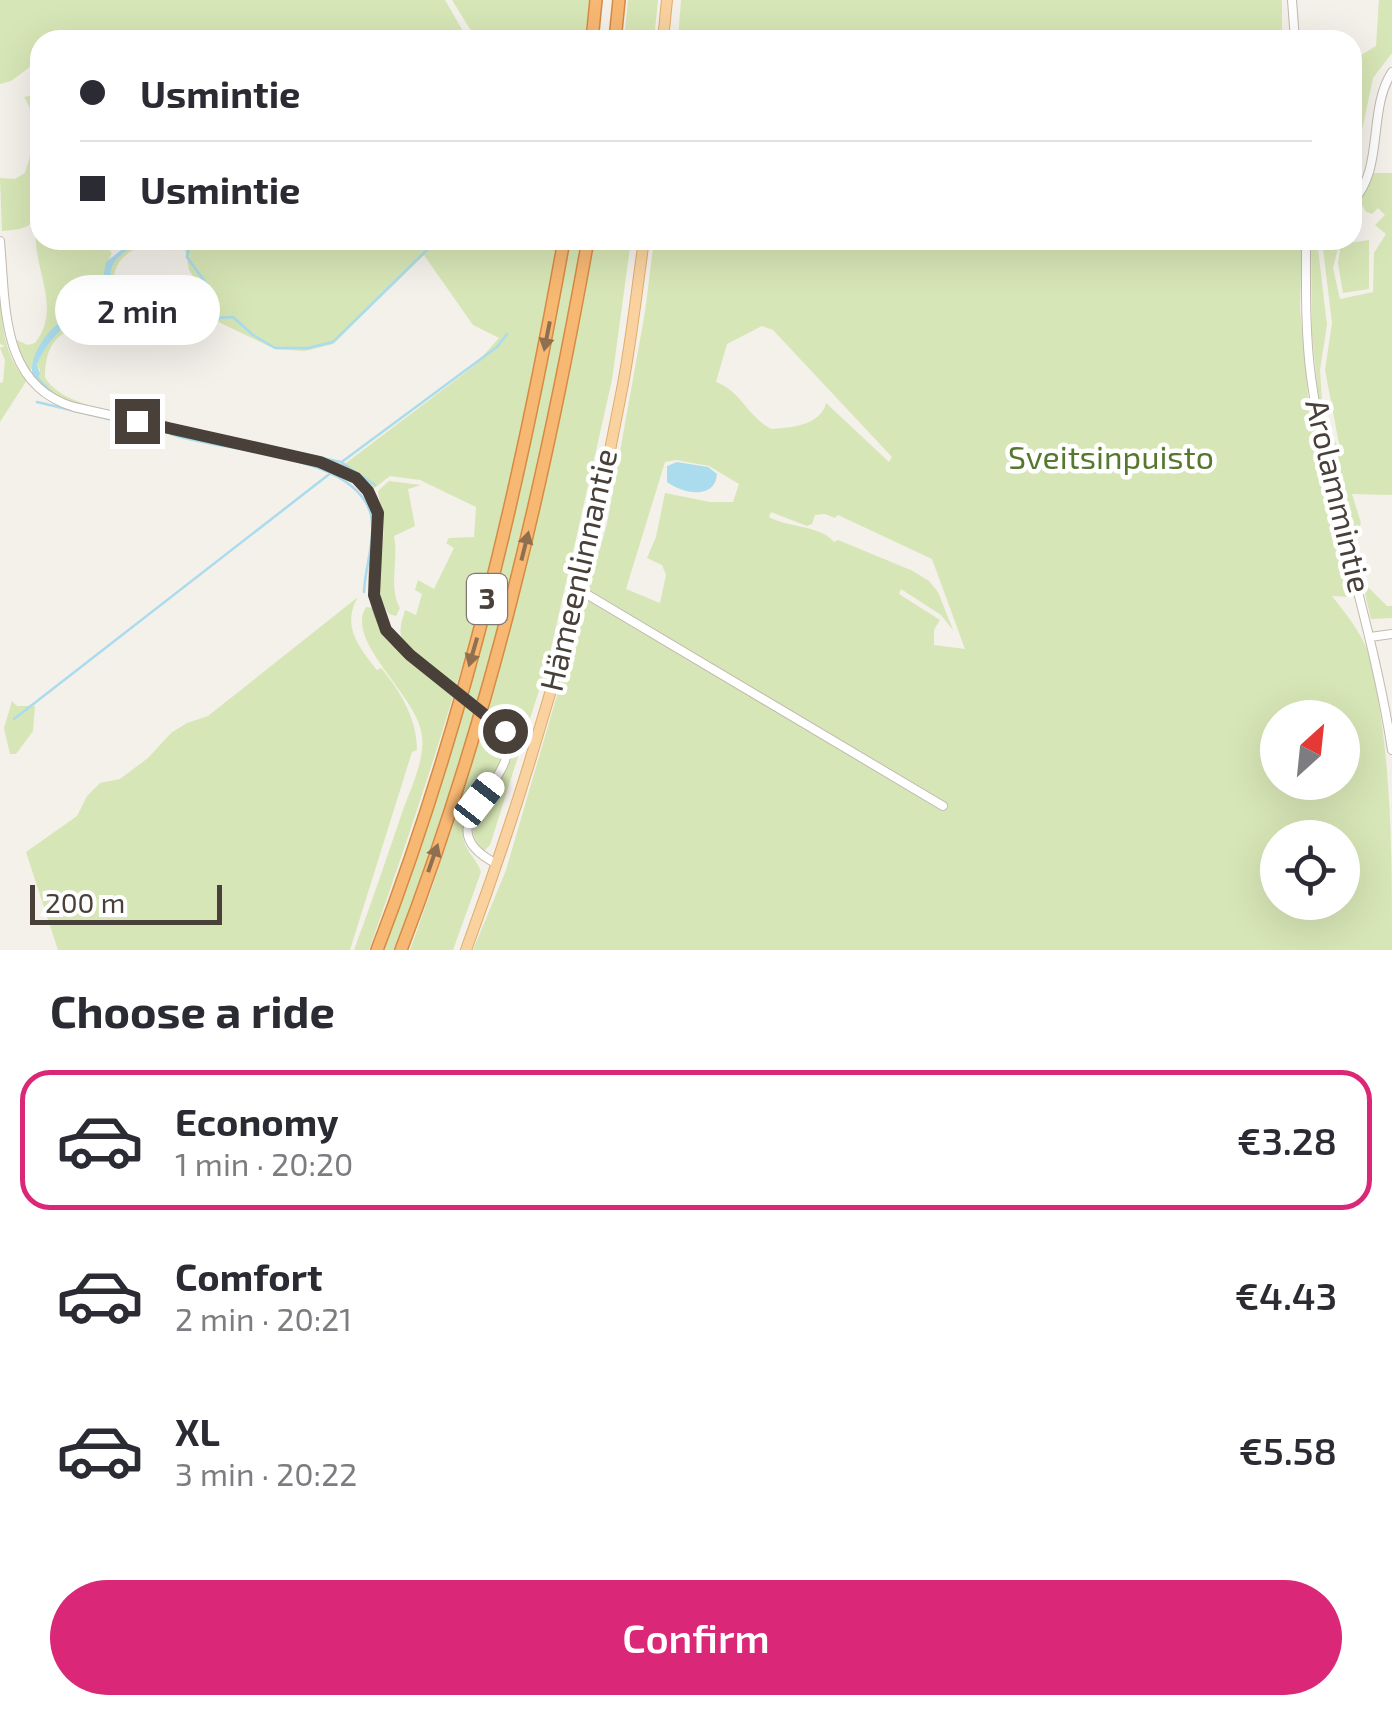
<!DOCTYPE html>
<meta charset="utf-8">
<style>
:root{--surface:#fff;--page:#f2f2f3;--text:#2b2b33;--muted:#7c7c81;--line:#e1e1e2;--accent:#db2777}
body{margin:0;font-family:"Exo 2",sans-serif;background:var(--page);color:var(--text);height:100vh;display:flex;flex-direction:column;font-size:38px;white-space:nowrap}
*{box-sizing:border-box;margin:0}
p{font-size:32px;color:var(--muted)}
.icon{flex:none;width:55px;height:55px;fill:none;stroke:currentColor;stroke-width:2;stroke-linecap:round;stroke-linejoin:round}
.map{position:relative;height:950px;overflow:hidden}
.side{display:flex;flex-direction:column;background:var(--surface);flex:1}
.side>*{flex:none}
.hud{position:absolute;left:30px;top:30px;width:1332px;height:220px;border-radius:30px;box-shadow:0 10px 40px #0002;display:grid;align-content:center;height:220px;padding:0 50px;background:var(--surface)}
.needle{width:65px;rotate:27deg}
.tools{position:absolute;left:1260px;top:700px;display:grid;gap:20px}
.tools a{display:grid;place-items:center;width:100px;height:100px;border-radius:50%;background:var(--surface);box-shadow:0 10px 40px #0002;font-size:50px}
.scale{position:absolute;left:30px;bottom:25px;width:192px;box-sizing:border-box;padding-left:10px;border:5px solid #484039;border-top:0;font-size:28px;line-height:35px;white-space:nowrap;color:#484039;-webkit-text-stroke:8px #fff;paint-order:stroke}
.end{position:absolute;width:45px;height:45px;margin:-22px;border:12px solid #484039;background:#fff;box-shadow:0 0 0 5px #fff}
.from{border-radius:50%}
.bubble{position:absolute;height:70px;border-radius:35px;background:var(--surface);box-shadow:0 10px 40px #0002;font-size:32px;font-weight:600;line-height:70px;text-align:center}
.car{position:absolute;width:30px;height:60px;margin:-30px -15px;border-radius:12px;box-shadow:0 0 8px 2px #0007;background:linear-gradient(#fff 24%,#345 0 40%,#fff 0 76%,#345 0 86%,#fff 0)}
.hud b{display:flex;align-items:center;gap:35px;height:95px;font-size:38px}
.hud b+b{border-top:2px solid var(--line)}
.hud i{width:25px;height:25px;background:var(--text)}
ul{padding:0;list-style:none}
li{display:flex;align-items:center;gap:30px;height:140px;margin:0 20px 15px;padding:0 30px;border:5px solid transparent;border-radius:30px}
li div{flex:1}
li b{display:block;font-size:38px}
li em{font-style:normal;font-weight:600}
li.active{border-color:var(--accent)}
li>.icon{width:90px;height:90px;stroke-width:1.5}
h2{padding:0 50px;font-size:45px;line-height:120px}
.action{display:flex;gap:20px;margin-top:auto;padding:20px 50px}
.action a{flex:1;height:115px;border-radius:60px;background:var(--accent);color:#fff;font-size:40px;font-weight:600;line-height:115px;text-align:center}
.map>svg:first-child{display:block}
.green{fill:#d7e6b6;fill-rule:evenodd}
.water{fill:#aadced}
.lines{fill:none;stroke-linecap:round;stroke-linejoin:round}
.stream{stroke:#aadced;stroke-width:2.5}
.minor-casing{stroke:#c3b9b0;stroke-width:10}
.major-casing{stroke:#deac6e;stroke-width:12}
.highway-casing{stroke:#d68a43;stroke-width:14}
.minor{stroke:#fff;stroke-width:8}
.major{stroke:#f9d29f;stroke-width:10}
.highway{stroke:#f7b873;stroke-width:11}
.minor-bridge-casing{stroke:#c3b9b0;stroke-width:10;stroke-linecap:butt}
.minor-bridge{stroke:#fff;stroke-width:8}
.oneway{fill:#8e7050}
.route{stroke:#484039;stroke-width:12}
.labels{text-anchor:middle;stroke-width:9;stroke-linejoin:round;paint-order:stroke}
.shield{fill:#fff;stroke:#7f7974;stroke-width:2.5}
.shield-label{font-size:30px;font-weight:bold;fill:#484039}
.park-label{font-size:32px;fill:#55782e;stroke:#fff}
.street-label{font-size:32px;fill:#484039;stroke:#fff}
</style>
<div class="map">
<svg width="1392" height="950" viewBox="0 0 1392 950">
<rect width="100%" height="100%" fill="#f4f0ea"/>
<path class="green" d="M0,0H445L464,33L462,40H40V68L34,64L11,81L0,84Z
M452,0H589L585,40H470V29Z
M628,0H658L654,40H624Z
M681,0H1282V40H678Z
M1379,0H1392V53L1373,78L1353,174V60L1376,46Z
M40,93C40,119 46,203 32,222C26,230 12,230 2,231L0,178L15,179L25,173C33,147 40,121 24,97Z
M1373,173H1392V495L1352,494L1361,523L1354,537L1365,584L1387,606H1392V618L1371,619L1318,394L1312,334L1311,240H1317L1327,325L1320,370L1322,400L1330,430L1341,454L1325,370L1332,323L1322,240H1340L1333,268L1340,299L1373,292L1374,253L1386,234L1375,225L1385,215L1378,208L1372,214L1366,212L1360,201Z
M40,214V240H99L112,253C104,266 106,285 98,297C92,306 80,309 71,313C47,328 37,352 29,377L12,338L28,345L35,343C67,304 22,255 40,214Z
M144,240H190L203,243L210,240H557C541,330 524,419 504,508C469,658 420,805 369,950H354C371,904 387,857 403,810C411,788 425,759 422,736C418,695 344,642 366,607L373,608C389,645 416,664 447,687L449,681C437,672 404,649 401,635C399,627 403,618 405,610L416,615L422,594L415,590L418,580L434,589L454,548L446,543L449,538L474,537L476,507L420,480L390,476L372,490L342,466L474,366L499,338L473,325L424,255L333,344L305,351L275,349L204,315L207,297L189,270L184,243C164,237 127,245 117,266C111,279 114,294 110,308C82,335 46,320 45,377C62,409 134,414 169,421L165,425L67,402L35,383L40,370L37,364C49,338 72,309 103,309C110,300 107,295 108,284C110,257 122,252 144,240Z
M570,240H583C570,309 559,379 543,448C504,619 455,786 397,950H382L508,538L530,444Z
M595,240H631L612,380L548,662L490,845L484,851C440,816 548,768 500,720C499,730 505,740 505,751C504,784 460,800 463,836C464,850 477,859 481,872L453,950H410C494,719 552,482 595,240Z
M654,240H1302L1300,308L1308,397L1351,597L1332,596C1346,614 1362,633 1369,655C1392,750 1392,852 1392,950H473L506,870L607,524L645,312ZM762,326L773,330L892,457L889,462L826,403C821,425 791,428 771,429C745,414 742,392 716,382L727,344ZM676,460L709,466L739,484L733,502H710L665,493L656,537L647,558L662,565L666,575L660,603L626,589L665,462ZM771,512L807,526L812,524L815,515L825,514L835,518L838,515L932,559L965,649L934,645V630L940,620L899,594L901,589L941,615L953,630L938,592L929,581L913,571L838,540L834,542C820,525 789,528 769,517ZM1278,718H1342V782H1278ZM1278,838H1342V902H1278Z
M1369,240V289L1343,293L1338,263L1341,244Z
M0,278C2,313 0,354 27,380L0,422V383L3,382L5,360L0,348L5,346L0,344Z
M389,481L421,485L408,489L415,526L394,536C399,560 388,587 400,608L396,616L389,614C370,589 384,554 384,524C384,513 379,503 378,491Z
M358,597C341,626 359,647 377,670L381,668C401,692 417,719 417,750L412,752L350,950H58L26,852L77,816L87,796L100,783L120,779L148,758L171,733L187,723L208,716Z
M12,701L17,706H35L33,731L16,754H10L4,728Z"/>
<path class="water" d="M134,240H144C99,265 116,266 106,307C74,315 52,332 37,364L40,374L35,383C23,360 49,328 67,316C76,310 88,308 96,300C104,291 103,273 106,262Z
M677,462L708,467L717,474C715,500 683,494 667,482V466Z"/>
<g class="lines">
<path class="stream" d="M190,240L187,257L210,289L209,309L218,318L233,317L253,335L275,348H308L333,342L429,248
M38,378L53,394
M37,402L155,430
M207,433L341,462L375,485
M171,434C224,453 355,452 371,515C376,538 365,567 364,592
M343,461L497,347L507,334
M14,719L332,472"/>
<g class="minor-casing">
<path id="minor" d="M1292,0L1295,40
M1352,202C1385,169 1367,110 1392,72
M1306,240C1306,286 1305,332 1311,377C1328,503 1373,624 1392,750
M0,241C6,306 0,385 74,407L320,462C415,487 358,552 378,612C387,638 407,654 429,670
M578,589L943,806
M1370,637L1392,634
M497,864C414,822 536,781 501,726"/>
</g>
<g class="major-casing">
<path id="major" d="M663,40L667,0
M466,950C534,766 587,577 623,384C632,336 637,288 644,240"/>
</g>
<g class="highway-casing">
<path id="highway" d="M592,40L596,0
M615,40L619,0
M377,950C465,721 521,481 564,240
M401,950C489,721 545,481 588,240"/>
</g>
<use href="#minor" class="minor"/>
<use href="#major" class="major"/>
<use href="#highway" class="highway"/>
<g class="minor-bridge-casing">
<path id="minor-bridge" d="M429,670L501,726"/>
</g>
<use href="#minor-bridge" class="minor-bridge"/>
</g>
<defs><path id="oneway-solid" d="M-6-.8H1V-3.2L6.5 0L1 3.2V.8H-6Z" transform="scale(2.5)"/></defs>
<g class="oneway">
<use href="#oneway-solid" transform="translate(547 336) rotate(101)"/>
<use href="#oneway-solid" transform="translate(525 546) rotate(-76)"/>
<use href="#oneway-solid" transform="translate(473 652) rotate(106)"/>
<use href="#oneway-solid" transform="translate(433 858) rotate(-71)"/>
</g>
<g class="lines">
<path class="route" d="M137,421L320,462L356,478L368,491L378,513L374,595L386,630L410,655L505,731"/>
</g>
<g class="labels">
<rect class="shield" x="467" y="574" width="40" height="50" rx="8"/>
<g class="shield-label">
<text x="487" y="609">3</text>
</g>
<g class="park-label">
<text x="1111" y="469">Sveitsinpuisto</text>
</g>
<g class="street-label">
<text transform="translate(1338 496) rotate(77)" y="11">Arolammintie</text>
<text transform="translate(579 570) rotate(-77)" y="11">Hämeenlinnantie</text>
</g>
</g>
</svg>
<div class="tools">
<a><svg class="needle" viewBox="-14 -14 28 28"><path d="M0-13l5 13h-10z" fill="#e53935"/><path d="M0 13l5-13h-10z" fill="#7c7c81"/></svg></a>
<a><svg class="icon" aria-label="locate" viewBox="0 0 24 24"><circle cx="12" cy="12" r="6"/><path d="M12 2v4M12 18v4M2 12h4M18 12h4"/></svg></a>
</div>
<div class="scale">200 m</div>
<i class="end from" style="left:505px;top:731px"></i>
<i class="end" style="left:137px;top:421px"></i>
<div class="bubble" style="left:55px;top:275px;width:165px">2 min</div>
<i class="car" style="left:479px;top:800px;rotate:38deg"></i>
<div class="hud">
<b><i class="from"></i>Usmintie</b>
<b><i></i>Usmintie</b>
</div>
</div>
<section class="side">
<h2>Choose a ride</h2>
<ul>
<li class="active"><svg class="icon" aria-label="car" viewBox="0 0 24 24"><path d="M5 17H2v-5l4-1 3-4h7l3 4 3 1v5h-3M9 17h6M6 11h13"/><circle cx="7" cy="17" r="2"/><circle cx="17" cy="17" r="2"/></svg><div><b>Economy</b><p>1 min · 20:20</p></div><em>€3.28</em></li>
<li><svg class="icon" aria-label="car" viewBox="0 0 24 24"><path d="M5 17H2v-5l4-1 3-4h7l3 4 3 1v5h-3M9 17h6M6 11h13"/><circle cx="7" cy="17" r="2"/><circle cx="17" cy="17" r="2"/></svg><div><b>Comfort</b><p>2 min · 20:21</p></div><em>€4.43</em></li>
<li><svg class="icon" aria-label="car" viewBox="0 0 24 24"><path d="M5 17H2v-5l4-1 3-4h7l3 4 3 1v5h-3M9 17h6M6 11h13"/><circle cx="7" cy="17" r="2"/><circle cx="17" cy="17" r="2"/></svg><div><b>XL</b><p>3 min · 20:22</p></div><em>€5.58</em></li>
</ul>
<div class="action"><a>Confirm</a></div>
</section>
